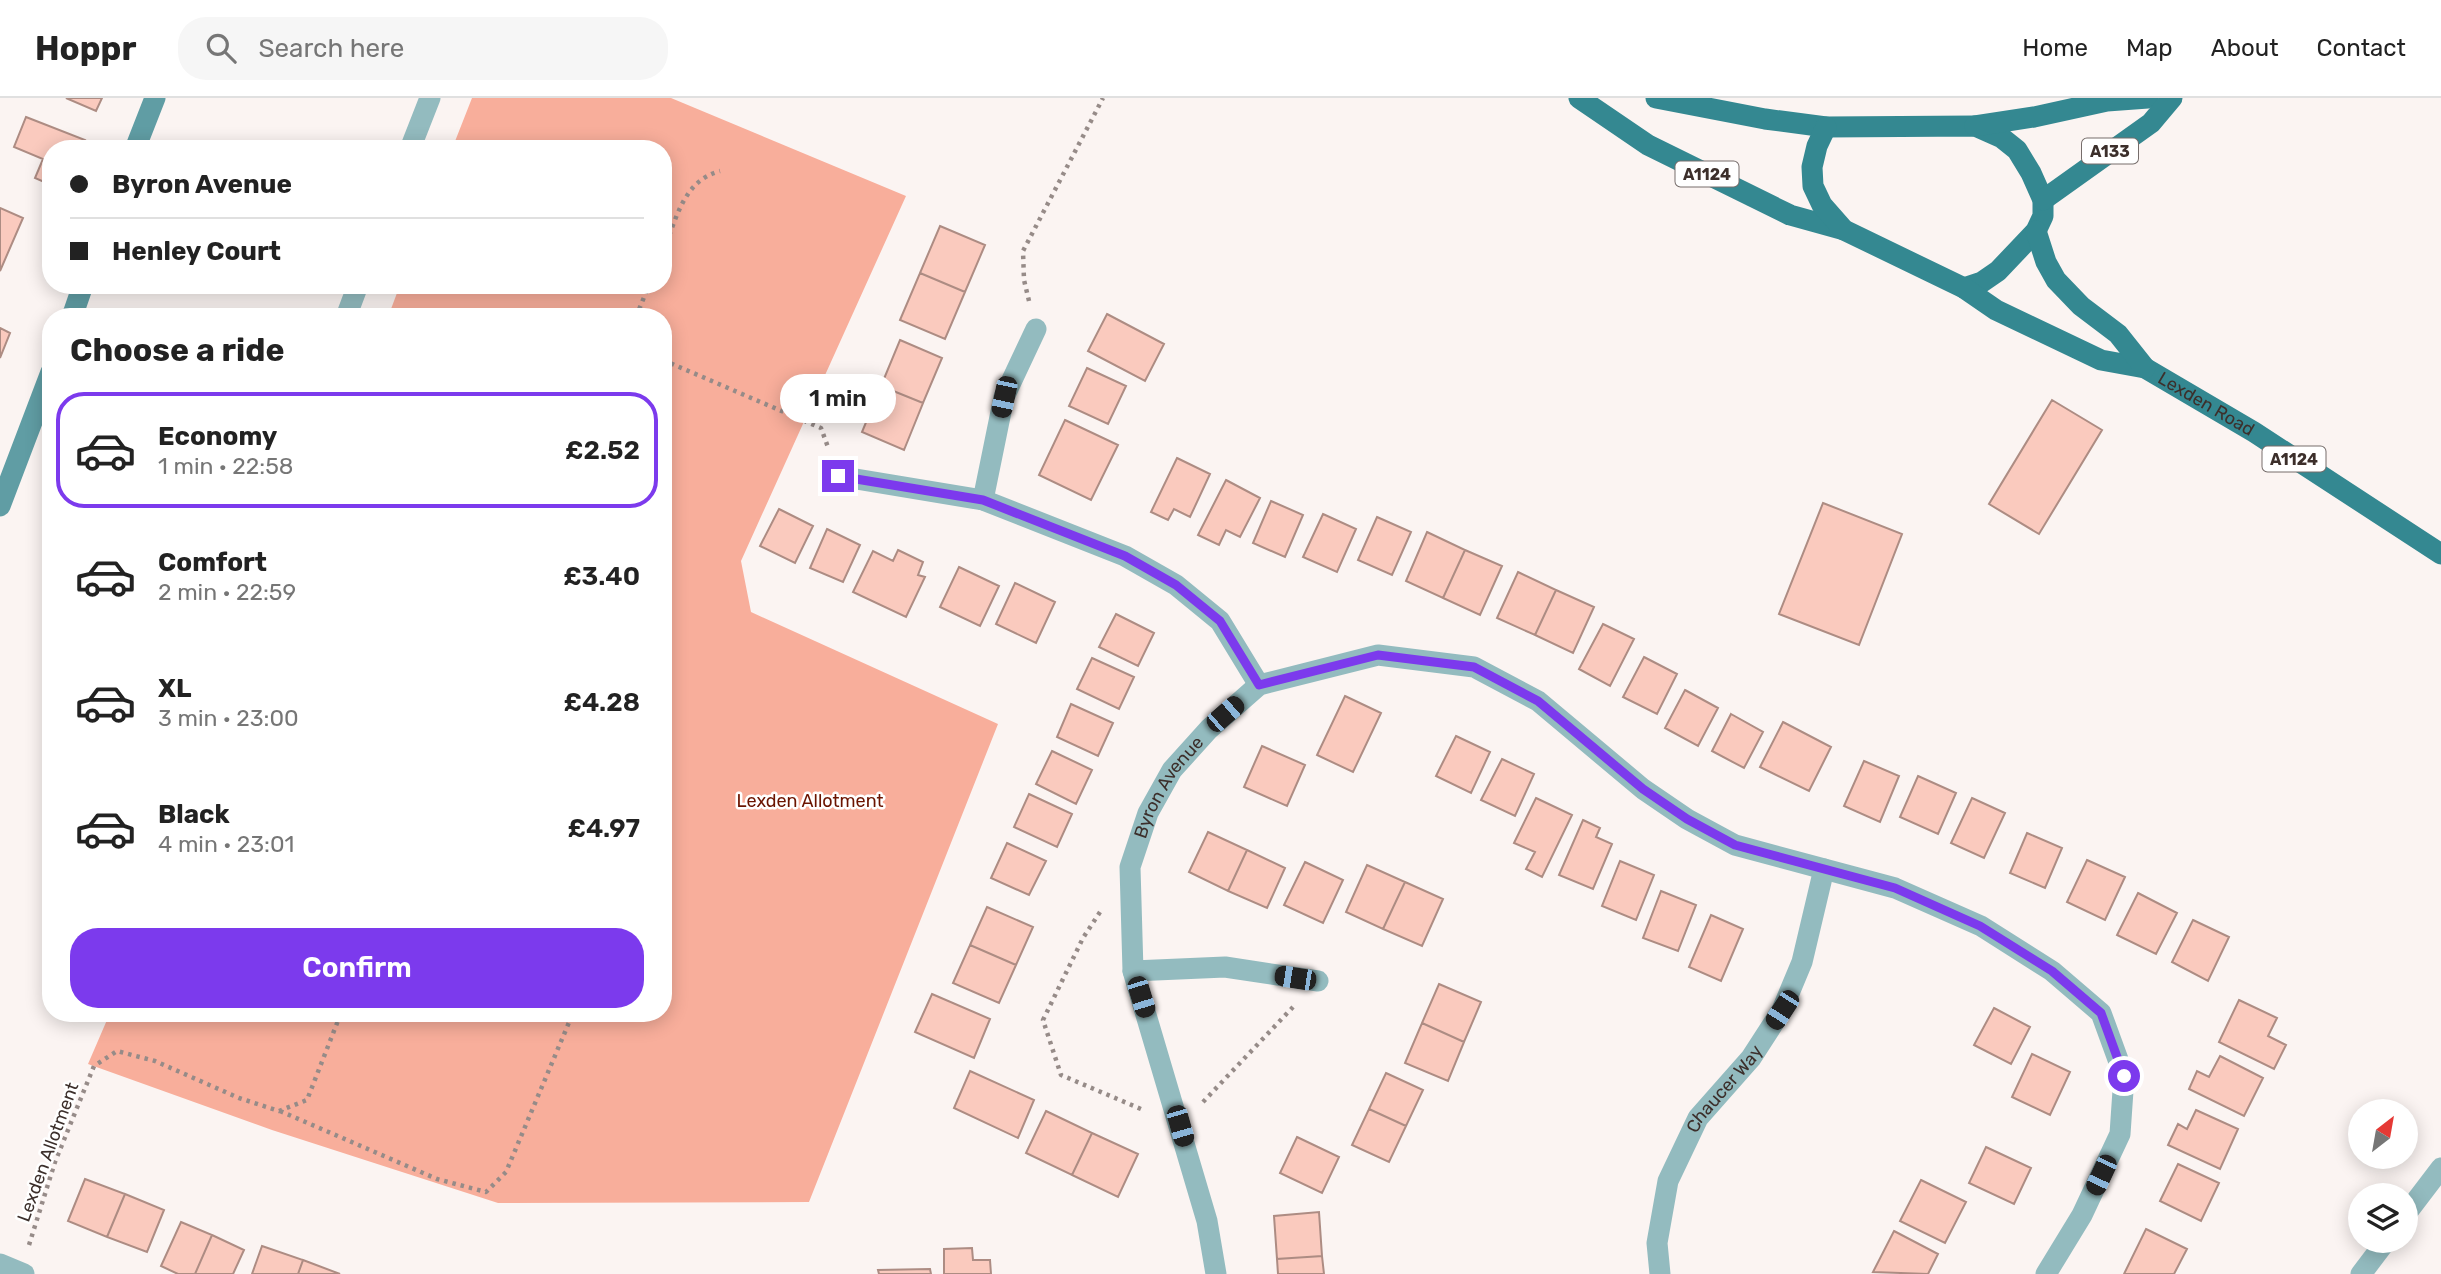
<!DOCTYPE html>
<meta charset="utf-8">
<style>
:root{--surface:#fff;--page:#f6f6f6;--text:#222;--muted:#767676;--line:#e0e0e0;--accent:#7c3aed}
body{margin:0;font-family:Rubik,sans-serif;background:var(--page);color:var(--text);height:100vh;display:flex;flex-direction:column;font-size:26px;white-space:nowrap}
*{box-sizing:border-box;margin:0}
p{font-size:23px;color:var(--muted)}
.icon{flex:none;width:38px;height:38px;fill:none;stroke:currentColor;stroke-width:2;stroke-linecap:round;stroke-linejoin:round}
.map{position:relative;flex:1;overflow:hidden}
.sheet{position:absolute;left:42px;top:210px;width:630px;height:714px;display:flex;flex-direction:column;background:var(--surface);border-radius:28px;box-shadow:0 4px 18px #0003}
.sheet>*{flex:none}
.hud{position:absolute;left:42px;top:42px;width:630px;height:154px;border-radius:28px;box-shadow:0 4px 18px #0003;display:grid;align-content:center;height:154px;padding:0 28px;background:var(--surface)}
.needle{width:46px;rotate:31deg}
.buttons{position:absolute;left:2348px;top:1001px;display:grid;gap:14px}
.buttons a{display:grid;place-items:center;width:70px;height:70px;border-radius:50%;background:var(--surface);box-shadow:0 4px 18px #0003;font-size:35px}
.end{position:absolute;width:32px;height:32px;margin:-16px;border:9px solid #7c3aed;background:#fff;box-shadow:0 0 0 4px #fff}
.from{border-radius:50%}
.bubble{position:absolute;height:49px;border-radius:24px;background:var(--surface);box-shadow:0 4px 18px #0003;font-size:23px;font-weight:600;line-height:49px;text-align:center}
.car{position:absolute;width:21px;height:42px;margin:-21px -10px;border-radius:9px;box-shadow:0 0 5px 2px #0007;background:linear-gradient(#222 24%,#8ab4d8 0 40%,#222 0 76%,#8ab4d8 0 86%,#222 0)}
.hud b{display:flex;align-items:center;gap:24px;height:66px;font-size:26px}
.hud b+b{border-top:2px solid var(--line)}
.hud i{width:18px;height:18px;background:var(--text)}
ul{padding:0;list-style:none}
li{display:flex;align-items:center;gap:21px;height:116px;margin:0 14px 10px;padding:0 14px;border:4px solid transparent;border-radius:28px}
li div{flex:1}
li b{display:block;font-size:26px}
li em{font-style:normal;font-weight:600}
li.selected{border-color:var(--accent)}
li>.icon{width:63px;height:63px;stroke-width:1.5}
h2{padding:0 28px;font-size:32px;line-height:84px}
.primary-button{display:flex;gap:14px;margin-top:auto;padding:14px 28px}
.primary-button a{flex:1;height:80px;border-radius:28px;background:var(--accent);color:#fff;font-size:28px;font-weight:600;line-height:80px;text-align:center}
header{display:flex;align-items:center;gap:42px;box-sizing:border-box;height:98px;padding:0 35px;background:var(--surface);border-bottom:2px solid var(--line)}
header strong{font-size:33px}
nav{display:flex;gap:38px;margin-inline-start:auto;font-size:24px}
.search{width:490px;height:63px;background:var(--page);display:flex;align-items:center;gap:18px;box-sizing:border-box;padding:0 24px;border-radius:28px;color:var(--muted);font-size:26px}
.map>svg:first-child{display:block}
.green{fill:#f8ae9b}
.building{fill:#facabe;stroke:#ad8c83;stroke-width:2}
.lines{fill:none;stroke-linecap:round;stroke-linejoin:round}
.path{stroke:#968b88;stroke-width:4.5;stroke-dasharray:3.5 5;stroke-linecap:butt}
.street{stroke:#93bbbf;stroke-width:21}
.secondary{stroke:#609da4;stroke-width:21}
.primary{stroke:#348891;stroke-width:21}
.route{stroke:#7c3aed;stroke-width:9}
.labels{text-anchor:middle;stroke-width:5;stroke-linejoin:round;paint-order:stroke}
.shield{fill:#fff;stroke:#766d6b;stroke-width:2}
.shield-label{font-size:16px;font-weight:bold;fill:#3c2f2b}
.street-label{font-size:18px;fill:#3c2f2b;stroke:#fff}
.park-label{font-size:18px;fill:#6b1400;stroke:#fff}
</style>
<header>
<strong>Hoppr</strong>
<div class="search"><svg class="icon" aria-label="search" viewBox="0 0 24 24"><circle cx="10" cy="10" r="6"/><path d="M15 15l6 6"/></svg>Search here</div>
<nav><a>Home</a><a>Map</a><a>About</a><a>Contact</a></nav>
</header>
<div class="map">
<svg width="2441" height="1176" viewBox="0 0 2441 1176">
<rect width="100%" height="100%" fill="#fbf4f2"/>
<path class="green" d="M472,0H671L906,98L741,463L751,514L998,626L809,1104L498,1105L272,1032L88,966L110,915H663V219H388L400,187H663V51H452Z"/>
<path class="building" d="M66,0H102L96,13Z
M26,19L85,42L81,51H51V87L35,80L43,61L14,49Z
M0,110L23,120L0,173Z
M940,128L985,147L965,194L920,175Z
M920,175L965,194L945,241L900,222Z
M1107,216L1164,246L1145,283L1088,253Z
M0,230L10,235L0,260Z
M900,242L942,260L923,305L881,288Z
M1087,270L1126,288L1108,326L1069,308Z
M881,288L923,305L904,352L862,334Z
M2052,302L2102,332L2039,436L1989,406Z
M1065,322L1118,347L1091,402L1039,377Z
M1177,360L1210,376L1190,419L1174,411L1168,422L1151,414Z
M1226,382L1260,400L1240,439L1226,432L1219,447L1198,437Z
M1271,403L1303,417L1285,459L1253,445Z
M1823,405L1902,436L1859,547L1779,516Z
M779,411L813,428L795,465L760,448Z
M1323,416L1356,431L1337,474L1303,459Z
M1377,419L1411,434L1392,477L1358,462Z
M827,431L860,447L843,484L810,470Z
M1427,434L1465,452L1443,500L1406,483Z
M898,452L923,464L918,477L925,479L906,519L853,494L873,453L893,463Z
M1465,452L1502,468L1480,517L1443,500Z
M959,469L999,488L980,528L940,509Z
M1518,474L1556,492L1535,537L1497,520Z
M1015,485L1055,504L1036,545L996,526Z
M1556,492L1594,509L1573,555L1535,537Z
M1116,516L1154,535L1138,568L1099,549Z
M1603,526L1634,541L1610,588L1579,571Z
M1644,559L1677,576L1657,616L1623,599Z
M1092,560L1134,579L1119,611L1077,591Z
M1685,592L1718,610L1698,648L1665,630Z
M1345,598L1381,615L1353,674L1317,657Z
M1071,606L1113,625L1098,658L1057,639Z
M1731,616L1763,634L1744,670L1712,653Z
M1783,624L1831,649L1809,693L1760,669Z
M1456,638L1490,654L1471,695L1436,678Z
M1262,648L1305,667L1287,708L1244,689Z
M1052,653L1092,672L1076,706L1036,686Z
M1502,661L1534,676L1515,718L1481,702Z
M1864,663L1899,678L1880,724L1844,708Z
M1918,678L1956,695L1938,736L1900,719Z
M1029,696L1072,716L1057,749L1014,729Z
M1536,700L1572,717L1542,779L1526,771L1535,754L1514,745Z
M1972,700L2005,715L1984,760L1951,745Z
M1583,722L1600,730L1596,739L1612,746L1593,791L1559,777Z
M1208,734L1247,752L1228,793L1189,774Z
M2027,735L2062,750L2045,790L2010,775Z
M1007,745L1046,763L1029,797L991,780Z
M1247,752L1285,770L1267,810L1228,793Z
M2087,762L2125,779L2105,822L2067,804Z
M1620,763L1654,777L1636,822L1602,808Z
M1305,764L1343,782L1323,825L1284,807Z
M1367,767L1405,784L1383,831L1346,814Z
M1405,784L1443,801L1422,848L1383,831Z
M1661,793L1696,807L1678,853L1643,840Z
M2138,795L2177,815L2156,856L2117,837Z
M987,809L1033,829L1016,867L970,847Z
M1711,817L1743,831L1721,883L1689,869Z
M2193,822L2229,839L2208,883L2172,864Z
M970,847L1016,867L999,905L953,885Z
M1439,886L1481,904L1464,944L1422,925Z
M932,896L990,921L974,960L915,934Z
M2239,902L2277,920L2268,938L2286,947L2274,971L2219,944Z
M1994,910L2030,929L2011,966L1974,947Z
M1422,925L1464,944L1448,983L1405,965Z
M2032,956L2070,974L2050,1017L2012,999Z
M2220,958L2263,980L2244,1018L2189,991L2197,973L2209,979Z
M970,973L1034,1002L1018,1040L954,1010Z
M1386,975L1423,992L1406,1028L1369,1011Z
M1369,1011L1406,1028L1389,1064L1352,1047Z
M2196,1012L2238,1031L2220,1071L2168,1047L2178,1026L2187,1031Z
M1046,1013L1092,1035L1072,1077L1026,1055Z
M1092,1035L1138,1056L1118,1099L1072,1077Z
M1297,1039L1339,1059L1322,1095L1280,1075Z
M1986,1049L2031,1070L2014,1106L1969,1085Z
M2178,1066L2219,1085L2201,1123L2160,1103Z
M85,1081L125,1096L107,1139L68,1123Z
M1921,1082L1966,1104L1945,1145L1900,1123Z
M125,1096L164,1112L147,1154L107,1139Z
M1319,1114L1322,1158L1277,1161L1274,1118Z
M181,1124L212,1137L195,1176H178L161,1168Z
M2146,1131L2187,1151L2174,1176H2124Z
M1894,1133L1938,1156L1928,1176L1873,1174Z
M212,1137L244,1152L233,1176H195Z
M262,1148L303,1162L298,1176H252Z
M972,1150L973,1162H990L991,1176H944V1151Z
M1322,1158L1324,1176H1278L1277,1161Z
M303,1162L340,1176H298Z
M930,1171L931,1176H879L878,1172Z"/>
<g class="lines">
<path class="path" d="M663,153C677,120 683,83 720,73
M1029,203L1024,182L1023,153L1103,0
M636,219L649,187
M663,262L821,330L829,352
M1100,814L1083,840L1043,922L1061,977L1141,1011
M1203,1004L1293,909
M280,1013L437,1081L486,1094L506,1074L573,915
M29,1147L55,1064L94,968L117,953L155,963L239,1000L279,1013L307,1002L341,915"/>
<g class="street">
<path d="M410,51L430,0"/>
<path d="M346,219L358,187"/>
<path d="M838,378L983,402L1125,458L1176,487L1220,523L1259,587"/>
<path d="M983,402L1004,299L1036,231"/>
<path d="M1133,873L1225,869L1318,883"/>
<path d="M2406,1116L2441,1070"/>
<path d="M0,1166L24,1176"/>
<path id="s1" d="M1216,1176L1207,1123L1133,873L1130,769L1148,715L1172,672L1209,631L1259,587L1378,557L1474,569L1538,603L1643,691L1687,721L1735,747L1895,790L1981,828L2052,873L2101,915L2124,978L2120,1036L2082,1117L2046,1176"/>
<path id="s2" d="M1660,1176L1657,1145L1668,1083L1698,1020L1751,960L1782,912L1802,864L1824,771"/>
<path d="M2361,1176L2386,1143"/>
</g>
<path class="secondary" d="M135,51L155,0
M72,219L83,187
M0,408L51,274"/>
<g class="primary">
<path d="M1579,0L1648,47L1790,117L1844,132"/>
<path d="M1656,0L1765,21L1826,29L1975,28L2002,40L2017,52L2031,75L2043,102V118L2036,133L1998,173L1982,184L1964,190"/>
<path d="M1975,28L2034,19L2107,3L2148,0"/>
<path id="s3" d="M1826,29L1817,48L1812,69L1813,88L1822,107L1844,132L1964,190L1996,212L2101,262L2145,270L2254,334L2441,456"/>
<path d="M2043,102L2151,25L2172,0"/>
<path d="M2036,133L2046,164L2056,182L2081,208L2118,236L2145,270"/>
</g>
</g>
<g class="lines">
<path class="route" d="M838,378L983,402L1125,458L1176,487L1220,523L1259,587L1378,557L1474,569L1538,603L1643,691L1687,721L1735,747L1895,790L1980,828L2052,873L2101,915L2124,978"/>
</g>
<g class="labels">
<g class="shield">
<rect x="2082" y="40.5" width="56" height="25" rx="5"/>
<rect x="1675.5" y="63.5" width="63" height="25" rx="5"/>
<rect x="2262.5" y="348.5" width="63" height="25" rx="5"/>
</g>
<g class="shield-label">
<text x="2110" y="59">A133</text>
<text x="1707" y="82">A1124</text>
<text x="2294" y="367">A1124</text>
</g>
<g class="street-label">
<text dy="6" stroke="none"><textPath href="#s3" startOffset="520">Lexden Road</textPath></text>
<text dy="6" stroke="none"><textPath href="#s1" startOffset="508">Byron Avenue</textPath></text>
<text dy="6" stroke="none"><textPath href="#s2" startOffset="203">Chaucer Way</textPath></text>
<text transform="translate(48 1054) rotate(-70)" y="6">Lexden Allotment</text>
</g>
<g class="park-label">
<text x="810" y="709">Lexden Allotment</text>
</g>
</g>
</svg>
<div class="buttons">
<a><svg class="needle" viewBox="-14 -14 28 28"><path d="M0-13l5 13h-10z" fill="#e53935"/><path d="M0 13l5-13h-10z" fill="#767676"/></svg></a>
<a><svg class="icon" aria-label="layers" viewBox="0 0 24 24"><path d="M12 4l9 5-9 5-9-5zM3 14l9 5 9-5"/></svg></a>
</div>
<i class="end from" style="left:2124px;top:978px"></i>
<i class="end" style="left:838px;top:378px"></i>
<div class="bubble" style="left:780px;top:276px;width:116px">1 min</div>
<i class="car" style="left:1004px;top:299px;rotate:192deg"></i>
<i class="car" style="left:1225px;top:616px;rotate:49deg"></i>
<i class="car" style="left:1295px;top:880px;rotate:279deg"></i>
<i class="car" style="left:1141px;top:899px;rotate:163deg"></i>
<i class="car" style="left:1782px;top:912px;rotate:213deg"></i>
<i class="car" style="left:1180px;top:1028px;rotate:164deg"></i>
<i class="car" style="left:2101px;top:1077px;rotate:205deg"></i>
<div class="hud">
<b><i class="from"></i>Byron Avenue</b>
<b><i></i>Henley Court</b>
</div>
<section class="sheet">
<h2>Choose a ride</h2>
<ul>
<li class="selected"><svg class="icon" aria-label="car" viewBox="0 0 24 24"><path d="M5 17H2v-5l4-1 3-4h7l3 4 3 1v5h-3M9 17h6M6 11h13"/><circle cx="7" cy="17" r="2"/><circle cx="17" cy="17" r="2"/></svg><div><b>Economy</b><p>1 min · 22:58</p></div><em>£2.52</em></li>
<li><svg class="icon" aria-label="car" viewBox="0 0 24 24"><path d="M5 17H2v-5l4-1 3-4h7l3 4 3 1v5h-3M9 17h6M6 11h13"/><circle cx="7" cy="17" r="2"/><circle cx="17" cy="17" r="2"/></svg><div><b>Comfort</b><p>2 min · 22:59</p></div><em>£3.40</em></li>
<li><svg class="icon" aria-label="car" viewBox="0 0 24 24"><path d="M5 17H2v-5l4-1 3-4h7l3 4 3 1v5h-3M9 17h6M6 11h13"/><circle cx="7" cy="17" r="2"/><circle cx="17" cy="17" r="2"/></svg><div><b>XL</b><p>3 min · 23:00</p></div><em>£4.28</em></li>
<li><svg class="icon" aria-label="car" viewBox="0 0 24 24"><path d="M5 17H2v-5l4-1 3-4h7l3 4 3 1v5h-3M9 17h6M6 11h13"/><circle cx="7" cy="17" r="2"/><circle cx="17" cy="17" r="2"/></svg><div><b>Black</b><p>4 min · 23:01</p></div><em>£4.97</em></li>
</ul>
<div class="primary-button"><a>Confirm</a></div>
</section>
</div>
